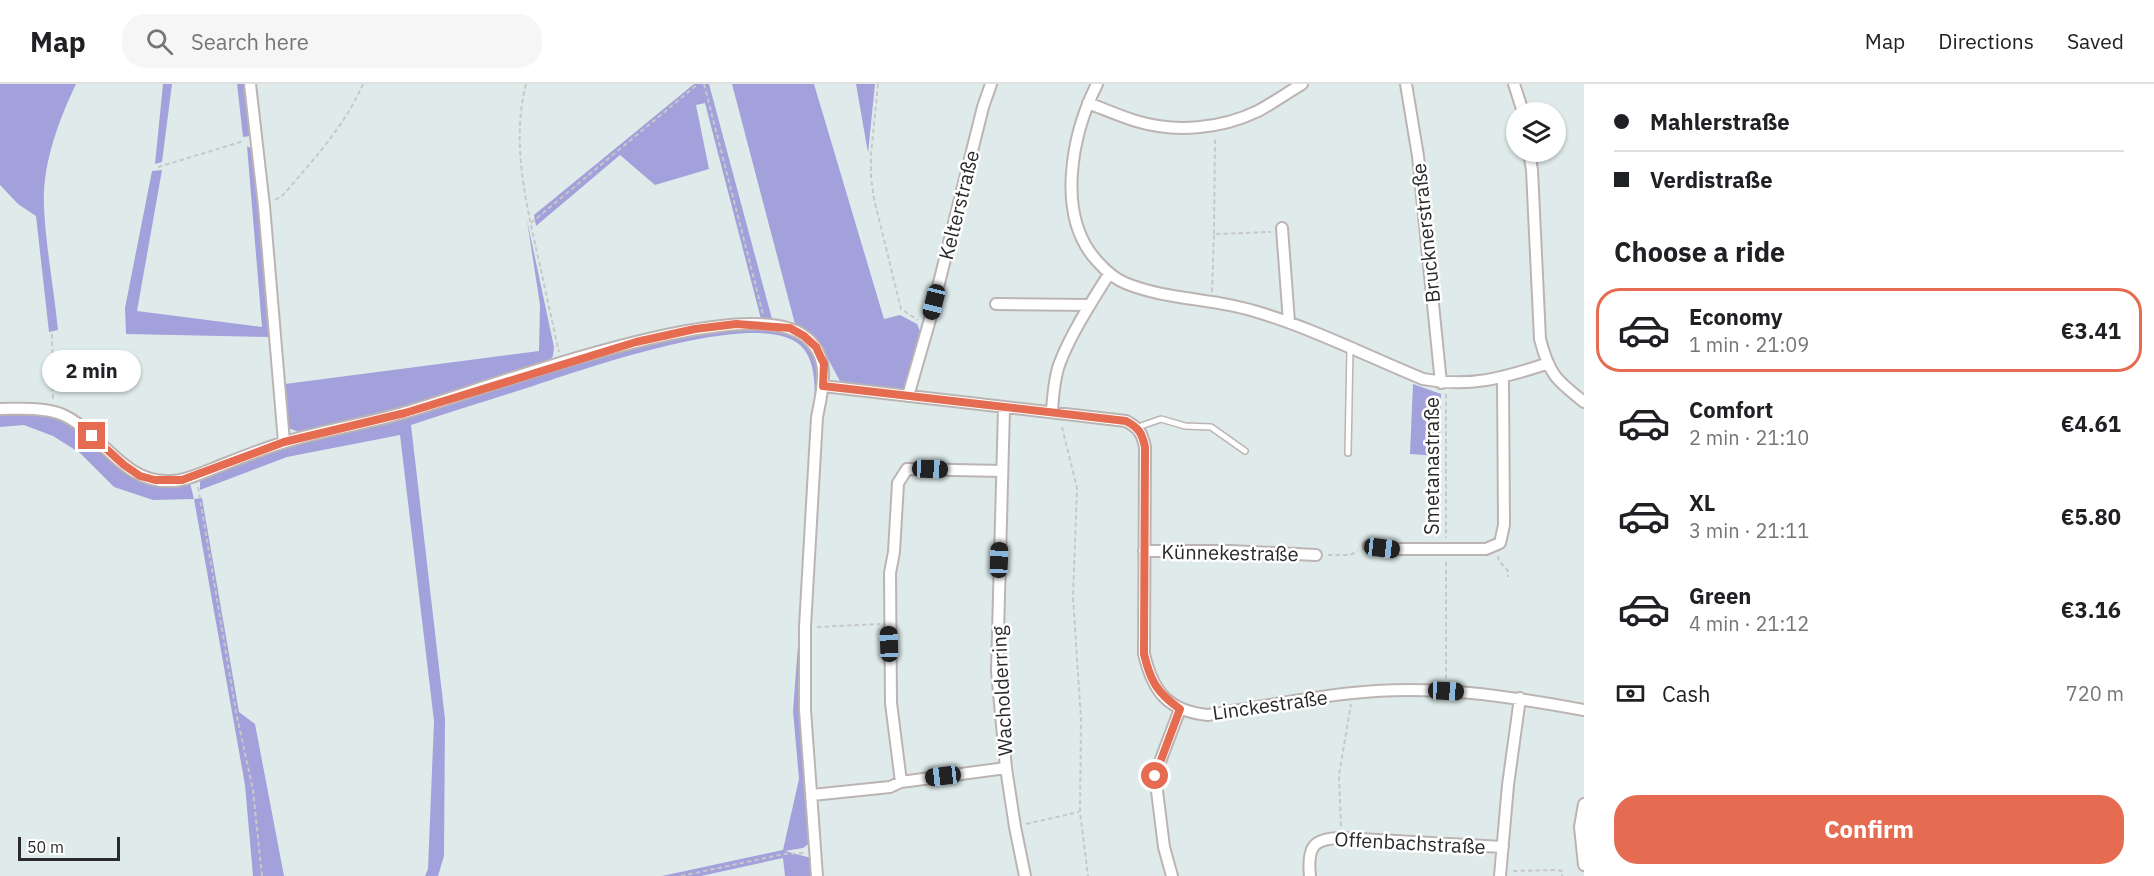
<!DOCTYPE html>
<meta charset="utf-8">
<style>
:root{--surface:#fff;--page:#f6f6f6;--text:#202124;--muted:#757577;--line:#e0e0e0;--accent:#e56b51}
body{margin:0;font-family:"IBM Plex Sans",sans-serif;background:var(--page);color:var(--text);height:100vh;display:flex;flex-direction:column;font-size:22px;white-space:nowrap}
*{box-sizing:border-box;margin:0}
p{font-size:20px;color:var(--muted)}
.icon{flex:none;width:33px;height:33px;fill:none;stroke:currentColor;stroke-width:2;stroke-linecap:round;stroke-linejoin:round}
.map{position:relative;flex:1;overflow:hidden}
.sheet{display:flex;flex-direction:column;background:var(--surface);width:570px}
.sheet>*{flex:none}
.banner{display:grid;align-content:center;height:132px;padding:0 30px;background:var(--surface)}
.buttons{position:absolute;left:1506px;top:18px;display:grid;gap:12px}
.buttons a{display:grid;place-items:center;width:60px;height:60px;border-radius:50%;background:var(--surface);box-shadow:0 2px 4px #0004;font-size:30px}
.scale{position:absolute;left:18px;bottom:15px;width:102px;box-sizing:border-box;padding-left:6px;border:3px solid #2a2a2a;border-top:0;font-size:16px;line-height:21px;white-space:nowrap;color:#2a2a2a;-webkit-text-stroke:4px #fff;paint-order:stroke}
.end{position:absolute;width:27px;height:27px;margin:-14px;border:8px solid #e56b51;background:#fff;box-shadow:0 0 0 3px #fff}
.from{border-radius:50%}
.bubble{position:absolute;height:42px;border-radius:21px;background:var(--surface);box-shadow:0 2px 4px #0004;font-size:20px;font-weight:800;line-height:42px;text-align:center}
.car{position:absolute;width:18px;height:36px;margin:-18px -9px;border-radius:8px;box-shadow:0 0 4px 2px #0007;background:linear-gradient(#222 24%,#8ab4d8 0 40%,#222 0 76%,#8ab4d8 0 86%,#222 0)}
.banner b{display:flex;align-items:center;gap:21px;height:57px;font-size:22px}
.banner b+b{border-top:2px solid var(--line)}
.banner i{width:15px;height:15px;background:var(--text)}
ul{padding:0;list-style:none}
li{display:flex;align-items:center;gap:18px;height:84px;margin:0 12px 9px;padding:0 18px;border:3px solid transparent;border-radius:24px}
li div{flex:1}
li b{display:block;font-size:22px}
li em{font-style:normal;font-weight:800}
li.selected{border-color:var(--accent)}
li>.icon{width:54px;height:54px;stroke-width:1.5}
h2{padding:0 30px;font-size:27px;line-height:72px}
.pay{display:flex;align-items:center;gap:15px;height:66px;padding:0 30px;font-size:22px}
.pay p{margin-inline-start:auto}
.cta{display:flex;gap:12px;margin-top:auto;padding:12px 30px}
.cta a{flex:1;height:69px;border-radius:24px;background:var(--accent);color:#fff;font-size:24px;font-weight:800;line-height:69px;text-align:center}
header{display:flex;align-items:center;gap:36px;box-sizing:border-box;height:84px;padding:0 30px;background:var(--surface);border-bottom:2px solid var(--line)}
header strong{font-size:28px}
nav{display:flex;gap:33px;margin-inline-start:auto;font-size:21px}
.search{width:420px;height:54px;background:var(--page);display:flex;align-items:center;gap:15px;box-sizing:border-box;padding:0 21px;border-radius:24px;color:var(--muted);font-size:22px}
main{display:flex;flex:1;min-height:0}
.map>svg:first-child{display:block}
.green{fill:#a2a1db}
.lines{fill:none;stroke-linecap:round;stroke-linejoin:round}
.service-casing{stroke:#bcb4b2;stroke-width:8}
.minor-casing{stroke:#bcb4b2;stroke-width:14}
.path{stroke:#c8c8c8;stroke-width:2;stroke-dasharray:4.5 3;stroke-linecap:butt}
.service{stroke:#fff;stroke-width:5}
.minor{stroke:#fff;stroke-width:10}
.route{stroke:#e56b51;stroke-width:8}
.labels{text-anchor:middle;stroke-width:5;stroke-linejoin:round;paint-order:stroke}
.street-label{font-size:20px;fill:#2a2a2a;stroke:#fff}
</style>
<header>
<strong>Map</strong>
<div class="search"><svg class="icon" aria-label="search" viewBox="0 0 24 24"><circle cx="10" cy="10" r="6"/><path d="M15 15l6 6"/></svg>Search here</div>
<nav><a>Map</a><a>Directions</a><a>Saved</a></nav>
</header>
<main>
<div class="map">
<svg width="1584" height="792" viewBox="0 0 1584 792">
<rect width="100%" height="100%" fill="#deebea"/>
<path class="green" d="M0,0H76C58,38 42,81 44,123C46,164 54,206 58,246L49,248L36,132L18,120L0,101Z
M163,0H172L162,78L155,80Z
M237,0H245L251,52L243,53Z
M694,0H709L772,235H761L705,19L696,21L709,85L655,101L620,71L536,142L534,131Z
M732,0H814L884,235L900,231L917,240L920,247L905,308L841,299L820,260L811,249L795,240Z
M856,0H875L868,69Z
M247,62L254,66L271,253L126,250L125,224L152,87L162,86L137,227L262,243Z
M527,136L554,263L553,272L547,280L397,326L299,348L288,344L285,300L539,267L540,221Z
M735,244C752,245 770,244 787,248C828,259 818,305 814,336C814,313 819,280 801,262C762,222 582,286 533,302C492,315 451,328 411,341L445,635L444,772L438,792H425L428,785L434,637L400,351L287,373L200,406V395L284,363L405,334L635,262L694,250Z
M1413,300L1441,310L1439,372L1410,370Z
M34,329L50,331L75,344L122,386L170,402L190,399L194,415L202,414L239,628L255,640L284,792H253L245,701L194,415L153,416L114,403L80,369L53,352L24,341L0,343V330Z
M799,548L800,626L811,758L803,764L785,767L811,774L812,792H785L783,774L701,792H662L783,766L799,695L793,627Z"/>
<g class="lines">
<g class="service-casing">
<path id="service" d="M1138,343L1161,335L1185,342L1211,343L1245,367
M1348,369L1350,264"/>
</g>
<g class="minor-casing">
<path id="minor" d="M250,0L264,122L284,358
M1097,0C1072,50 1055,131 1097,177C1105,186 1113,194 1125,199C1166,216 1212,214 1254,227C1312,244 1367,272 1423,295C1469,304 1503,294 1546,280
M1406,0L1418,72L1441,299
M1514,0L1523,28
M1088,19C1104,25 1119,32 1136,37C1175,49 1221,45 1258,27C1273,19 1287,9 1302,0
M1529,68L1532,86L1540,255C1549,290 1556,296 1584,318
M1282,144L1289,238
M996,220L1090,221
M823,302L1126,337C1139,344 1142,349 1145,363L1144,570C1153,608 1168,627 1208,631C1256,624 1304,614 1353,609C1430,600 1508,612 1584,626
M908,312L929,239L983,23L991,0
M0,325C20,325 42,323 61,330C101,347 122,400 171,397C185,397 199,390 212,385C235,376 259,366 282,359C323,346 366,340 406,328C483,306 740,207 803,251C832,271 823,304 817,333L805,543V626L817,792
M1052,327C1053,312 1054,296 1059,281C1070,251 1092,217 1109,190
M1369,462L1395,465H1486L1500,459L1504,441L1503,294
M1144,467H1230L1316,471
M1006,684L1015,743L1025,792
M901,698L891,619L890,489L894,468L898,399L907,385L1002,387
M812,711L890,703L901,698L1006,684L997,587L1004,324
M1584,720L1580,743L1584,781
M1172,792L1164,763L1155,691L1180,625
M1310,792C1307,763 1313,754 1342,754L1503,763
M1500,792L1508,701L1520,614"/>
</g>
<path class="path" d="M526,0C512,55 524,110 536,164C544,199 551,233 559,268
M704,0L763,230
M878,0L871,71V93L874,115L901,225L918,236
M158,83L244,57
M275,116L283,111C314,75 344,43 363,0
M531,139L698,0
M1214,150L1215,54
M1212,208L1214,150L1271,148
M52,250L53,315
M1446,310V454
M1062,343L1077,404L1073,513L1081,635L1080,728L1088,792
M198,403L236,628L253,706L262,792
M1328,471H1350L1358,467
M1498,472L1499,477L1508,487V493
M1446,478V595
M817,543L880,540
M1026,740L1079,728
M1341,742L1339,691L1351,620
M1513,787L1557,786L1562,787V792
M681,792L784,770L804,769"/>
<use href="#service" class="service"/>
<use href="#minor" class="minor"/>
</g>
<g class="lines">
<path class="route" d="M92,352L124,381L140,392L155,396H182L284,358L405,329L636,258L695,245L736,240L790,244L804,252L816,263L824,280L823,302L1126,337C1139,344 1142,349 1145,363L1144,570C1150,596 1157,609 1180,625L1155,692"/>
</g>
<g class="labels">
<g class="street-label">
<text transform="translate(959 121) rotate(-76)" y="7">Kelterstraße</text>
<text transform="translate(1426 149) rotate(-96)" y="7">Brucknerstraße</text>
<text transform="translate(1432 382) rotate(-90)" y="7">Smetanastraße</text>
<text transform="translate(1230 469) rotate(1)" y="7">Künnekestraße</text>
<text transform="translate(1002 607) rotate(-93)" y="7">Wacholderring</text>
<text transform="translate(1270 621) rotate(-8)" y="7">Linckestraße</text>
<text transform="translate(1410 759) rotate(3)" y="7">Offenbachstraße</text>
</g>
</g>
</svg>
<div class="buttons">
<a><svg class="icon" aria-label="layers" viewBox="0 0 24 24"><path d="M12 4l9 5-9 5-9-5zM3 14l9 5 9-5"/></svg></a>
</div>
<div class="scale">50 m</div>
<i class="end from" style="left:1155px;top:692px"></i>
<i class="end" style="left:92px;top:352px"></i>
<div class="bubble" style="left:42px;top:266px;width:99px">2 min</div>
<i class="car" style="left:934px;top:218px;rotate:194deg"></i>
<i class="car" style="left:930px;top:385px;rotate:92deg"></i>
<i class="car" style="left:1382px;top:464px;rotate:97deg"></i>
<i class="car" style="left:999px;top:476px;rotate:2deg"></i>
<i class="car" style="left:889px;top:560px;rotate:358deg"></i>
<i class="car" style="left:1446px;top:607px;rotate:93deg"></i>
<i class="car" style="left:943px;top:692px;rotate:263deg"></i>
</div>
<section class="sheet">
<div class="banner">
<b><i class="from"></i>Mahlerstraße</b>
<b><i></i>Verdistraße</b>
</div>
<h2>Choose a ride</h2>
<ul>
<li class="selected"><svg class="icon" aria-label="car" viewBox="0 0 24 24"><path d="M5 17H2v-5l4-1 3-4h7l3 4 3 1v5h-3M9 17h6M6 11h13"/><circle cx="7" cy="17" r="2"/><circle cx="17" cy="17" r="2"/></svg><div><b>Economy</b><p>1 min · 21:09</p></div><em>€3.41</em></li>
<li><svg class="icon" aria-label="car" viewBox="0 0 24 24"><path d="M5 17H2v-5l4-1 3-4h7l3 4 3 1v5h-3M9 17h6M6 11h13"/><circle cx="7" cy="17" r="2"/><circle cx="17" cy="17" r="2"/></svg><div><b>Comfort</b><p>2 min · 21:10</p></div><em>€4.61</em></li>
<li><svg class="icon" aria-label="car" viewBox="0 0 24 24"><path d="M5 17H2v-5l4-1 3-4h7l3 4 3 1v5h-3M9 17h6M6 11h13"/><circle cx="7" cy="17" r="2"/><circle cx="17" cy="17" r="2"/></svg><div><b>XL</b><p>3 min · 21:11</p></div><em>€5.80</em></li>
<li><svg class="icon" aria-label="car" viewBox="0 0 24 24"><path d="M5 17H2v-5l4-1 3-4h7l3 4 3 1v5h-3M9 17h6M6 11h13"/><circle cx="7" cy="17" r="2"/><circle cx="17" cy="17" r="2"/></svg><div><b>Green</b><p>4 min · 21:12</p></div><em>€3.16</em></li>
</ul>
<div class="pay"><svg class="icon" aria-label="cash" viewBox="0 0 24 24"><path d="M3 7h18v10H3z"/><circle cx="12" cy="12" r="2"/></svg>Cash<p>720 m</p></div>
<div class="cta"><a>Confirm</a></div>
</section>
</main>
